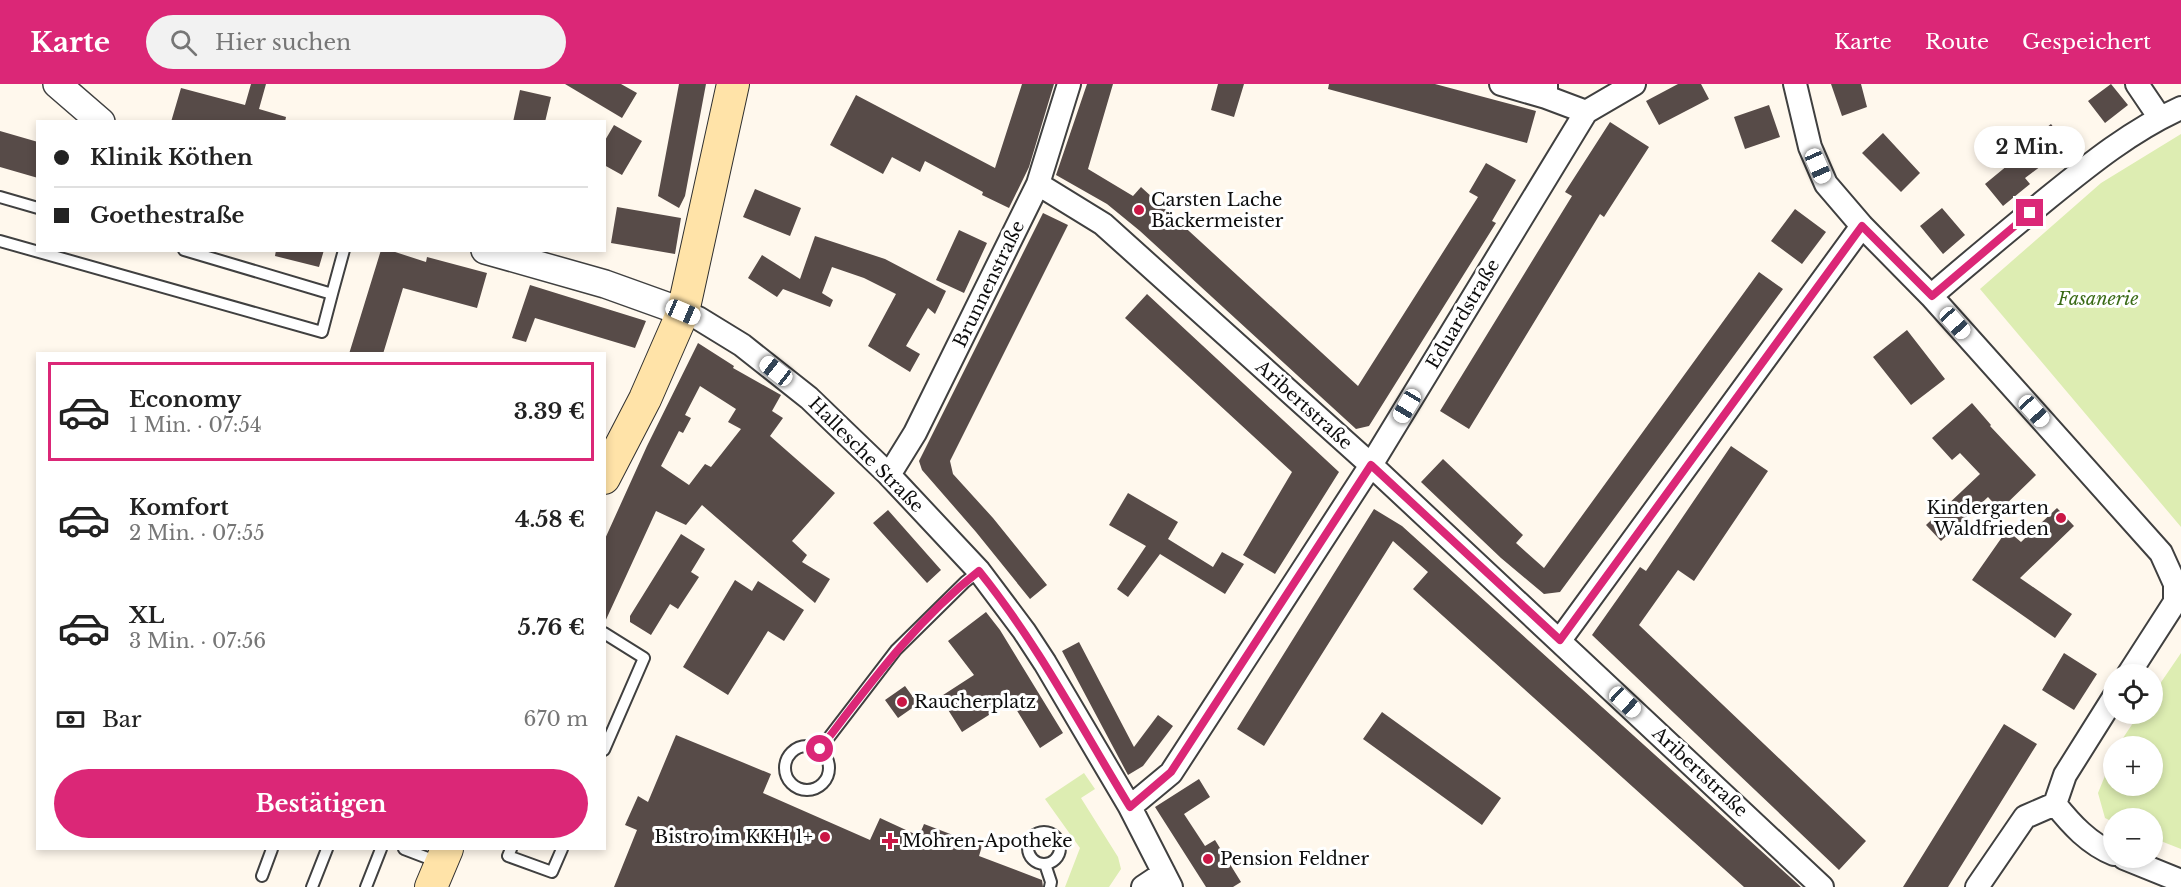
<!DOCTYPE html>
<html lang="de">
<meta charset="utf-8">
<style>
:root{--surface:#fff;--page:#f2f2f2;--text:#222;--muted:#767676;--line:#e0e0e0;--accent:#db2777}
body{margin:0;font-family:"Libre Baskerville",serif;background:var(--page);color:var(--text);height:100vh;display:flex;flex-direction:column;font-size:22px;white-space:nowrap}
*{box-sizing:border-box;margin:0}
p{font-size:20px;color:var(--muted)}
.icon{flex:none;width:33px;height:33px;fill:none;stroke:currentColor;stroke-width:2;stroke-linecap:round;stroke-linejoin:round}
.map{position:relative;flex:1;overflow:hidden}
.details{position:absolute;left:36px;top:268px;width:570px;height:498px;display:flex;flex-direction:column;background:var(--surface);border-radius:0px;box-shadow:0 3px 9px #0003}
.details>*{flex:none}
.guide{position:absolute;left:36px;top:36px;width:570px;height:132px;border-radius:0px;box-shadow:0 3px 9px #0003;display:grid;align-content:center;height:132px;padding:0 18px;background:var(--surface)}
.buttons{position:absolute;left:2103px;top:580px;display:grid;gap:12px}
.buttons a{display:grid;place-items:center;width:60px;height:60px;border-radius:50%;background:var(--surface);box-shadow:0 3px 9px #0003;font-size:30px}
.end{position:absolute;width:27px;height:27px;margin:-14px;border:8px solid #db2777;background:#fff;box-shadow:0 0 0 3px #fff}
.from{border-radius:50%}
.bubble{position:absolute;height:42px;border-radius:21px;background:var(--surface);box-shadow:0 3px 9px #0003;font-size:20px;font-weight:700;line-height:42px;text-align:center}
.car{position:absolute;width:18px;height:36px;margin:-18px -9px;border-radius:8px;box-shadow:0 0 4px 2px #0007;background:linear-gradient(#fff 24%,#345 0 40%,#fff 0 76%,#345 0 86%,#fff 0)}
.guide b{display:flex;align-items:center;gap:21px;height:57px;font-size:22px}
.guide b+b{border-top:2px solid var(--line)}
.guide i{width:15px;height:15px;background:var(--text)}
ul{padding:10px 0 0;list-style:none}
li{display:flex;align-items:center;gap:18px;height:99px;margin:0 12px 9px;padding:0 6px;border:3px solid transparent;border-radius:0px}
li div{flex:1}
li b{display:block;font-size:22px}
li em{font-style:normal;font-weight:700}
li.active{border-color:var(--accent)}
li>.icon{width:54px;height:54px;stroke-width:1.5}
.pay{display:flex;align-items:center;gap:15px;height:66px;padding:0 18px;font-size:22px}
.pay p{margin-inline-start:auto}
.button{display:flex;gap:12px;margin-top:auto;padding:12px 18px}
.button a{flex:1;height:69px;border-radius:36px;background:var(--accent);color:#fff;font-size:24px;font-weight:700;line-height:69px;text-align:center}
header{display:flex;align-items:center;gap:36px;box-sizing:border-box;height:84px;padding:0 30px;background:var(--accent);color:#fff}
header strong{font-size:28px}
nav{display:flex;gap:33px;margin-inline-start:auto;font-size:21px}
.search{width:420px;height:54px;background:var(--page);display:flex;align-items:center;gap:15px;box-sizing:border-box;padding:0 21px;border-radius:33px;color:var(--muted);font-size:22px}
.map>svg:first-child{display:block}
.green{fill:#ddedb2}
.building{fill:#574b48;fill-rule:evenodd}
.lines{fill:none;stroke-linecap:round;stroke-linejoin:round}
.service-casing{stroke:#404040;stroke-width:14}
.minor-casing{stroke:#404040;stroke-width:26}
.tertiary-casing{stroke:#404040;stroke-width:30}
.secondary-casing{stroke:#2f2f2f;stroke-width:34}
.service{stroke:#fff;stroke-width:10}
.minor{stroke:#fff;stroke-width:22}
.tertiary{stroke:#fff;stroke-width:27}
.secondary{stroke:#ffe3a8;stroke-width:32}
.route{stroke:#db2777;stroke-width:8}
.poi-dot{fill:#ca1745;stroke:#fff;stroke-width:2}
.labels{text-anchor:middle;stroke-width:6;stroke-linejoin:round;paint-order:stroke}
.poi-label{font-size:18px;fill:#0d0d0d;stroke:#fff;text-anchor:start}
.street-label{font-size:18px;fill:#0d0d0d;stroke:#fff}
.park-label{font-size:18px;font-style:italic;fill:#3a6b17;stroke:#fff}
</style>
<header>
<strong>Karte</strong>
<div class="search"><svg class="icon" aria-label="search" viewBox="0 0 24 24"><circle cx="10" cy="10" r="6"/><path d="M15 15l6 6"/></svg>Hier suchen</div>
<nav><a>Karte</a><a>Route</a><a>Gespeichert</a></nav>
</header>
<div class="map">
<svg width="2181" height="803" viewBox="0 0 2181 803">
<rect width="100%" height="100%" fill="#fff8ed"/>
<path class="green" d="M2181,50V443L1980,205L2101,99Z
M2181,569V765L2153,754L2152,735H2114L2113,738L2105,734L2098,709L2113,672L2114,702H2152V663H2117L2139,630H2152L2153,610Z
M1084,689L1095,705L1081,714L1118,773L1121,785L1109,803H1065L1080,764L1045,715Z"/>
<path class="building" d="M251,0H266L259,25L286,33L285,38H171L181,4L245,21Z
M565,0H621L637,9L622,34Z
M679,0H706L685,112L679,124L658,112Z
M1022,0H1054L1029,83L1009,124L982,111L983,108L925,77L920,88L892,73L883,90L830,61L856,11L995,84Z
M1087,0H1113L1088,85L1133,112L1141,103L1358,302L1478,113L1469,108L1486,79L1516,96L1492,137L1496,139L1369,342L1356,345L1140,147L1107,120L1056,91Z
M1218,0H1244L1234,33L1211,26Z
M1329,0H1435L1536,27L1527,59L1328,5Z
M1678,0H1701L1709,15L1659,41L1646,17Z
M1831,0H1861L1867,23L1842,32Z
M2111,0L2128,21L2105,39L2088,17Z
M520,6L551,13L545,38H513Z
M1769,21L1780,53L1745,65L1734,33Z
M1610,38L1649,63L1604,133L1600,130L1469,345L1440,327L1572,112L1565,108Z
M2051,40L2068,62L2025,94L2030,100L2003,122L1985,100L2031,62L2028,58Z
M614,41L642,57L622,91L604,81V58Z
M0,47L38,58V94L0,83Z
M1883,49L1920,89L1901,108L1862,69Z
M755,105L801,124L790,152L743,133Z
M617,123L681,134L675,170L611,159Z
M1942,124L1965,151L1943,170L1920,142Z
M1795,125L1826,148L1802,180L1771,157Z
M1043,129L1068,141L950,377L953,390L993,434L1047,501L1030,515L976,448L922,386L919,377Z
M959,146L987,159L964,209L936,196Z
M815,152L885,175L946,207L935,230L928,224L906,262L920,270L910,288L868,262L896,210L864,194L832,183L822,209L833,216L830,223L783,205L777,213L748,194L762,171L800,195Z
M276,166H324L319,183L275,172Z
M381,166H389L426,178L427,173L487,189L477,224L403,204L383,270H349Z
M1759,188L1783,205L1560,508L1544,510L1501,474L1421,398L1443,375L1523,451L1516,459L1544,484Z
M530,201L646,237L635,264L535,234L526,258L512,254Z
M1147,210L1339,388L1275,490L1243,471L1292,388L1125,234Z
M1907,246L1945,295L1911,321L1873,273Z
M698,259L734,282L733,284L781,311L772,327L783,334L770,352L835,409L792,457L807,471L802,478L830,495L815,519L702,421L686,441L656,427L604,540V457L647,362ZM700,302L736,325L728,338L741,345L711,383L705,380L689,401L661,382L679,347L683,349L691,334L685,331Z
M1972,319L1991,341L1990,342L2036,391L2000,426L1988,413L1941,457L1926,441L1980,390L1960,369L1952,376L1932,354Z
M1731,362L1768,387L1694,497L1678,486L1639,541L1866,757L1839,786L1592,551L1640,483L1646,487Z
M1128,409L1178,438L1168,455L1213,483L1222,468L1244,480L1225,510L1160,470L1128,513L1117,505L1146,462L1109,441Z
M2057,424L2074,442L2020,494L2072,530L2055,554L1972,496L2007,446L2021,458Z
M1374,425L1402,442L1801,803H1744L1413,505L1428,488L1393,457L1264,662L1237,645Z
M888,426L941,486L927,499L873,439Z
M681,450L705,465L691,488L699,493L678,525L670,520L651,551L630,538V532Z
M735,496L752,507L758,497L804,526L784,557L768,547L728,611L683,583Z
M986,528L1000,546L1063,649L1040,664L1011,617L962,648L940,613L974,591L948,557Z
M1079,558L1134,663L1158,631L1173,642L1143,682L1128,691L1062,567Z
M2064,569L2097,590L2074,626L2042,606Z
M905,602L918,620L898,634L885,616Z
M1382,628L1501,714L1482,741L1363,655Z
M2004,640L2037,660L1948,803H1903Z
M676,651L771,690L763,709L870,756L880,734L919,752L924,740L982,762L979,772L1042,796L1043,803H614L637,746L625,741L638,712L648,718Z
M1199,695L1210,713L1184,730L1205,762L1215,756L1241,798L1233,803H1206L1155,723Z"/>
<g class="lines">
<g class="service-casing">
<path id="service" d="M0,113L38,124
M0,157L322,248L332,210
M184,166L332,210L344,166
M604,549L644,574L604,666
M785 684a22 22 0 1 1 44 0a22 22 0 1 1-44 0Z
M820,665L896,566L965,498L979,487
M1028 764a16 16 0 1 1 32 0a16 16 0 1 1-32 0Z
M404,765L438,778
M511,765L508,772L552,788L562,765
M1045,780L1051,798L1050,803
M262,792L272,765
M312,803L327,765
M366,803L381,765"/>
</g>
<g class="minor-casing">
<path id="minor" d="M1501,0L1546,13
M1546,0V13L1586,28
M1795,0L1810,63L1826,100L1862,142L1931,212L2161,469L2175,500V518L2128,591
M2137,0L2160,34
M1038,100L1103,140L1371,381L1822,803
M1931,212C1970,178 2009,146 2048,114C2090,80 2132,46 2181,24
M683,228L698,234L742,261L809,314L889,391L979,487L1024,547L1045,579L1130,723L1171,803
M889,391L915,349L1038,100L1069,0
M1560,556L1862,142
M2055,720C2071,740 2089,760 2114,770
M1130,723L1171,689L1371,381L1586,28L1634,0
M2124,774L2181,797
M1143,803L1164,789
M1977,803L2025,733L2055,720L2065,691L2114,613"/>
</g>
<g class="tertiary-casing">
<path id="tertiary" d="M57,0L101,38
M485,166L605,200L683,228"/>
</g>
<g class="secondary-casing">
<path id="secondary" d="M604,394L645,315L683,228L733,0
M431,803L447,765"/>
</g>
<use href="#service" class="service"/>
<use href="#minor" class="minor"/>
<use href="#tertiary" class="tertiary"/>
<use href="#secondary" class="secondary"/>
</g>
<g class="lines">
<path class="route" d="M820,665C869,601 915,537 979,487C1038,560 1081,643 1130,723L1171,688L1371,381L1560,556L1862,142L1932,212L2030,129"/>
</g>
<g class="poi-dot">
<circle cx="1139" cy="126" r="6"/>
<circle cx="2061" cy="434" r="6"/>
<circle cx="902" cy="618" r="6"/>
<circle cx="825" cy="753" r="6"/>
<path d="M887 748h6v6h6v6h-6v6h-6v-6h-6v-6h6z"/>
<circle cx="1208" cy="775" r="6"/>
</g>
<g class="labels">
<g class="poi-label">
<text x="1151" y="122">Carsten Lache<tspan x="1151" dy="21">Bäckermeister</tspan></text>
<text x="2049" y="430" text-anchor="end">Kindergarten<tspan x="2049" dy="21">Waldfrieden</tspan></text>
<text x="914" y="624">Raucherplatz</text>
<text x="813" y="759" text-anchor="end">Bistro im KKH 1+</text>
<text x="902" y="763">Mohren-Apotheke</text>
<text x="1220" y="781">Pension Feldner</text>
</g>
<g class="street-label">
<text transform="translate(989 200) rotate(-64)" y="6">Brunnenstraße</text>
<text transform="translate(1463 230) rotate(-59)" y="6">Eduardstraße</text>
<text transform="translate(1304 321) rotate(42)" y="6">Aribertstraße</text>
<text transform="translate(866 371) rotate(45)" y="6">Hallesche Straße</text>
<text transform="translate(1700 688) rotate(43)" y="6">Aribertstraße</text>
</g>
<g class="park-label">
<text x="2098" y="221">Fasanerie</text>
</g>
</g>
</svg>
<div class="buttons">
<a><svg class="icon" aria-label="locate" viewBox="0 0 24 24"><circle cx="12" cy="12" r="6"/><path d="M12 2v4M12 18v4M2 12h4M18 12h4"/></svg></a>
<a>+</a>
<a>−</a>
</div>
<i class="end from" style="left:820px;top:665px"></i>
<i class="end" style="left:2030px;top:129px"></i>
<div class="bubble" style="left:1974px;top:42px;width:111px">2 Min.</div>
<i class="car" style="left:1818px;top:82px;rotate:156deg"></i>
<i class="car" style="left:683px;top:228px;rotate:113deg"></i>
<i class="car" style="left:1955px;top:239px;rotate:138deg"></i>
<i class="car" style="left:776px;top:287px;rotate:308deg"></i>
<i class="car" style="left:1407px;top:322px;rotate:211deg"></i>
<i class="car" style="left:2034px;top:327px;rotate:138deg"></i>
<i class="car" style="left:1625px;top:618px;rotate:133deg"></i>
<div class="guide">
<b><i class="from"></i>Klinik Köthen</b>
<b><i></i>Goethestraße</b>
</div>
<section class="details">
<ul>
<li class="active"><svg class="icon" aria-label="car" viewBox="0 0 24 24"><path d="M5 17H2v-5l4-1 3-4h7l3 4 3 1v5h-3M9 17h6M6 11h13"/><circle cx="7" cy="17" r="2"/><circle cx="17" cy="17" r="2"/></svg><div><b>Economy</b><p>1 Min. · 07:54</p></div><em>3.39 €</em></li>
<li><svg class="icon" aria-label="car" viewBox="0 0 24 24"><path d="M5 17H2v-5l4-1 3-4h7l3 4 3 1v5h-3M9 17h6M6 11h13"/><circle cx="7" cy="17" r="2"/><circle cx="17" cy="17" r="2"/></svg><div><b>Komfort</b><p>2 Min. · 07:55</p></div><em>4.58 €</em></li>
<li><svg class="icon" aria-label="car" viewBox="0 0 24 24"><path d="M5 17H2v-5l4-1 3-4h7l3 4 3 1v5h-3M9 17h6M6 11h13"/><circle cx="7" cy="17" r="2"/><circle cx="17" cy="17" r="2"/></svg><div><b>XL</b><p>3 Min. · 07:56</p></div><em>5.76 €</em></li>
</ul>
<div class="pay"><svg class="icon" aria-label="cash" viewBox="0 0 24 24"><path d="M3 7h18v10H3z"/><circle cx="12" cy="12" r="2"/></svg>Bar<p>670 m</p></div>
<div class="button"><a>Bestätigen</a></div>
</section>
</div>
